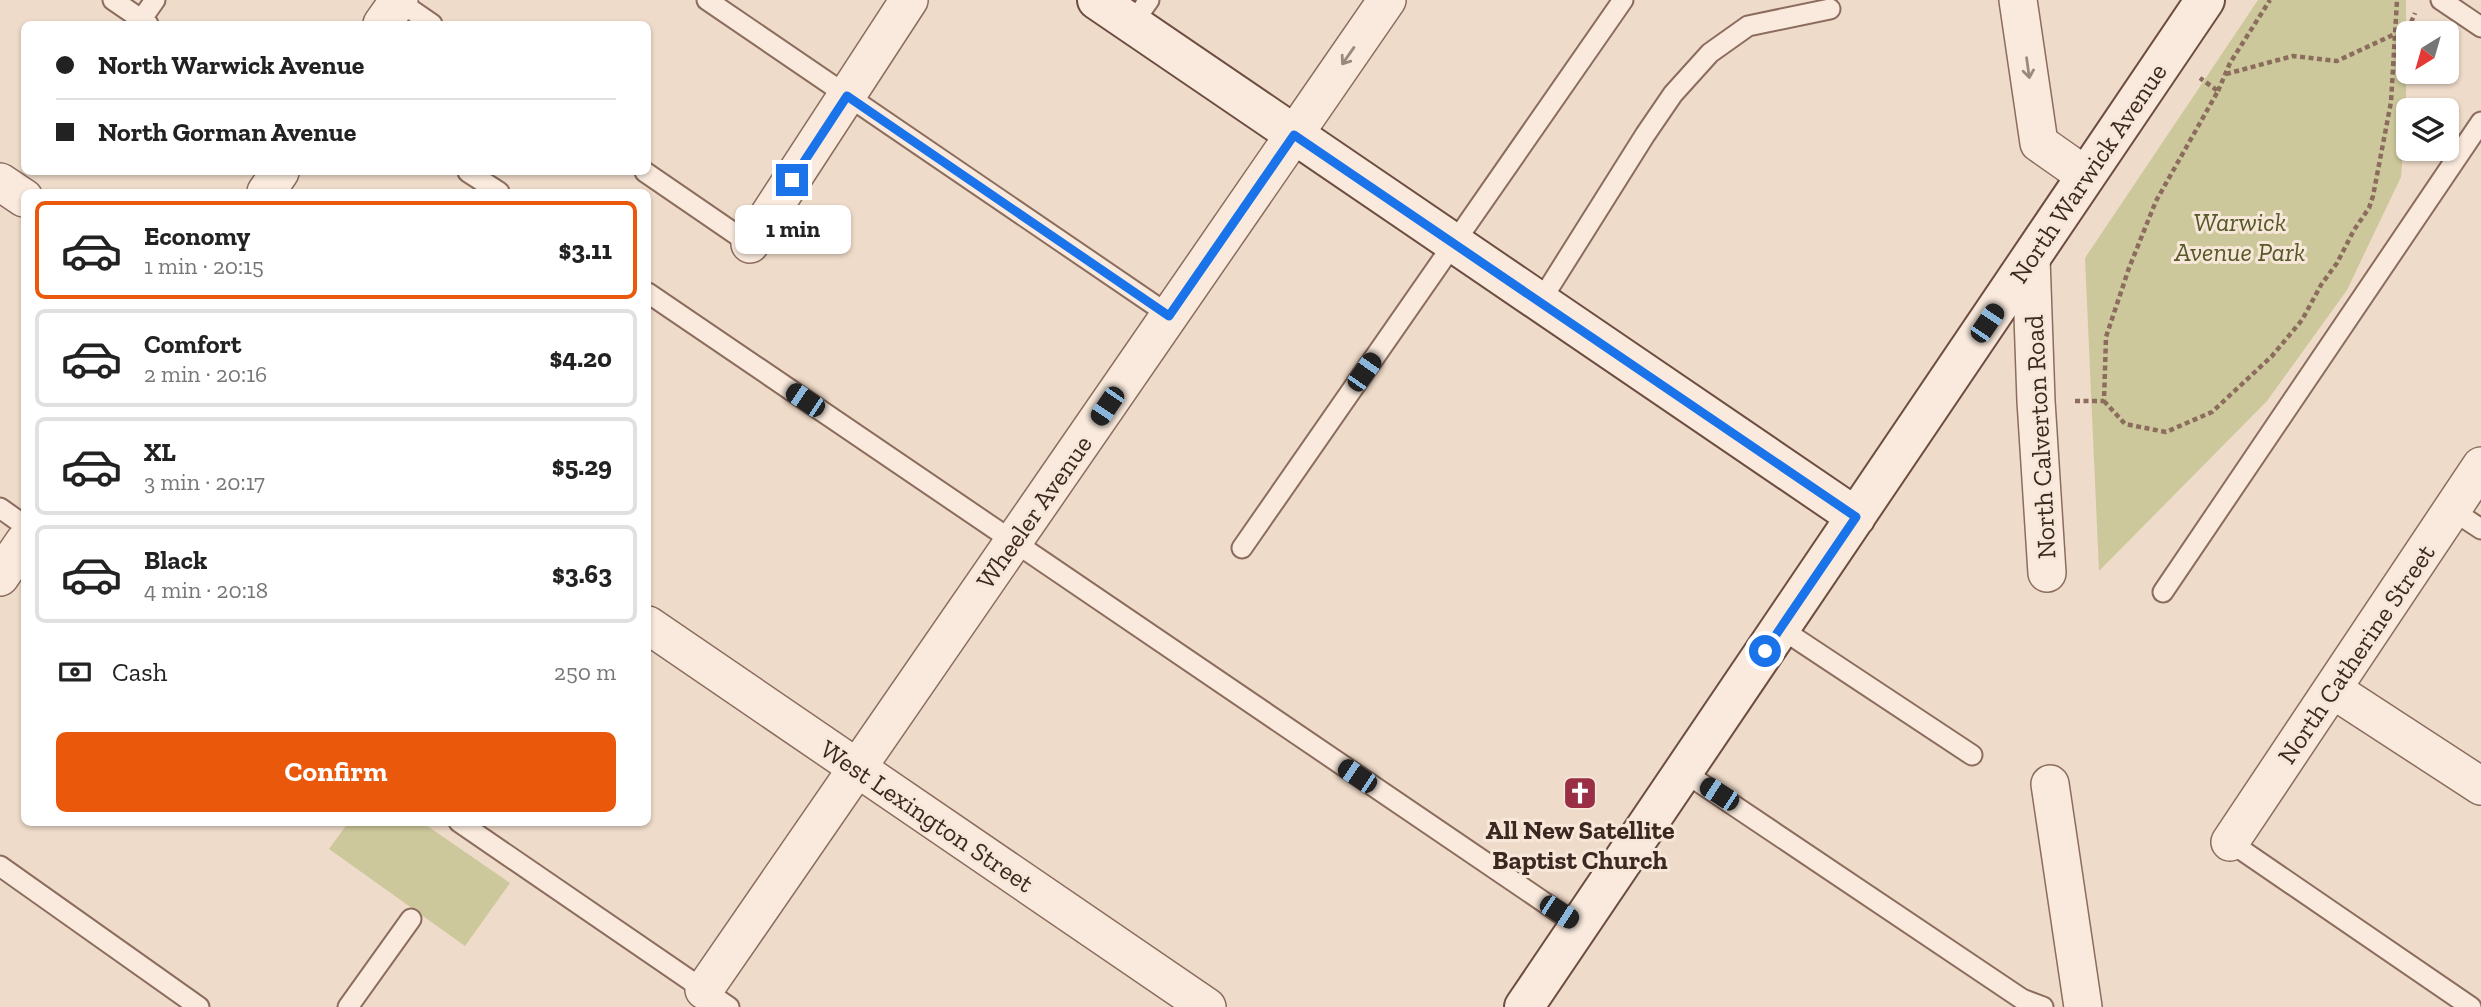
<!DOCTYPE html>
<meta charset="utf-8">
<style>
:root{--surface:#fff;--page:#f6f6f6;--text:#222;--muted:#767676;--line:#e0e0e0;--accent:#ea580c}
body{margin:0;font-family:"Zilla Slab",serif;background:var(--page);color:var(--text);height:100vh;display:flex;flex-direction:column;font-size:26px;white-space:nowrap}
*{box-sizing:border-box;margin:0}
p{font-size:23px;color:var(--muted)}
.icon{flex:none;width:38px;height:38px;fill:none;stroke:currentColor;stroke-width:2;stroke-linecap:round;stroke-linejoin:round}
.map{position:relative;flex:1;overflow:hidden}
.drawer{position:absolute;left:21px;top:189px;width:630px;height:637px;display:flex;flex-direction:column;background:var(--surface);border-radius:10px;box-shadow:0 2px 5px #0004}
.drawer>*{flex:none}
.banner{position:absolute;left:21px;top:21px;width:630px;height:154px;border-radius:10px;box-shadow:0 2px 5px #0004;display:grid;align-content:center;height:154px;padding:0 35px;background:var(--surface)}
.needle{width:46px;rotate:217deg}
.tools{position:absolute;left:2396px;top:21px;display:grid;gap:14px}
.tools a{display:grid;place-items:center;width:63px;height:63px;border-radius:10px;background:var(--surface);box-shadow:0 2px 5px #0004;font-size:35px}
.end{position:absolute;width:32px;height:32px;margin:-16px;border:9px solid #1a73e8;background:#fff;box-shadow:0 0 0 4px #fff}
.from{border-radius:50%}
.bubble{position:absolute;height:49px;border-radius:10px;background:var(--surface);box-shadow:0 2px 5px #0004;font-size:23px;font-weight:800;line-height:49px;text-align:center}
.car{position:absolute;width:21px;height:42px;margin:-21px -10px;border-radius:9px;box-shadow:0 0 5px 2px #0007;background:linear-gradient(#222 24%,#8ab4d8 0 40%,#222 0 76%,#8ab4d8 0 86%,#222 0)}
.banner b{display:flex;align-items:center;gap:24px;height:66px;font-size:26px}
.banner b+b{border-top:2px solid var(--line)}
.banner i{width:18px;height:18px;background:var(--text)}
ul{padding:12px 0 0;list-style:none}
li{display:flex;align-items:center;gap:21px;height:98px;margin:0 14px 10px;padding:0 21px;border:4px solid var(--line);border-radius:10px}
li div{flex:1}
li b{display:block;font-size:26px}
li em{font-style:normal;font-weight:800}
li.current{border-color:var(--accent)}
li>.icon{width:63px;height:63px;stroke-width:1.5}
.pay{display:flex;align-items:center;gap:18px;height:77px;padding:0 35px;font-size:26px}
.pay p{margin-inline-start:auto}
.action{display:flex;gap:14px;margin-top:auto;padding:14px 35px}
.action a{flex:1;height:80px;border-radius:10px;background:var(--accent);color:#fff;font-size:28px;font-weight:800;line-height:80px;text-align:center}
.map>svg:first-child{display:block}
.green{fill:#cdc89c}
.lines{fill:none;stroke-linecap:round;stroke-linejoin:round}
.lane-casing{stroke:#8b6c5d;stroke-width:23}
.street-casing{stroke:#8b6c5d;stroke-width:40}
.secondary-casing{stroke:#6d4d40;stroke-width:42}
.path{stroke:#8b6c5d;stroke-width:4.5;stroke-dasharray:5 3.5;stroke-linecap:butt}
.lane{stroke:#f9eadd;stroke-width:19}
.street{stroke:#f9eadd;stroke-width:37}
.secondary{stroke:#f9eadd;stroke-width:38}
.oneway{stroke:#9a897f}
.route{stroke:#1a73e8;stroke-width:9}
.labels{text-anchor:middle;stroke-width:6;stroke-linejoin:round;paint-order:stroke}
.street-label{font-size:26px;fill:#3c2821;stroke:#f6e7d9}
.park-label{font-size:26px;font-style:italic;fill:#565828;stroke:#f6e7d9}
.poi-label{font-size:26px;font-weight:bold;fill:#3c2821;stroke:#f6e7d9}
</style>
<div class="map">
<svg width="2481" height="1007" viewBox="0 0 2481 1007">
<rect width="100%" height="100%" fill="#efdbc9"/>
<path class="green" d="M2258,0H2406V113L2401,177L2347,290L2267,401L2099,571L2085,258Z
M348,823H423L510,883L465,946L329,849Z"/>
<g class="lines">
<g class="lane-casing">
<path id="lane" d="M113,0L148,24
M397,0L432,24
M707,0L1169,315
M2441,0L2481,27
M141,20L155,0
M1132,24L1149,0
M468,172L499,192
M645,172L750,244
M648,293L1579,926
M1540,302L1645,135L1673,94L1710,53L1748,26L1830,9
M0,508L24,525
M2452,510L2481,529
M1242,548L1623,0
M2163,592L2481,122
M1780,628L1972,755
M1684,772L2022,999L2043,1007
M459,822L729,1007
M2230,842L2471,1007
M0,866L199,1007
M348,1007L411,919"/>
</g>
<g class="street-casing">
<path id="street" d="M2018,0L2039,143L2086,176
M382,24L399,0
M0,182L24,198
M266,192L280,172
M750,244L909,0
M2031,258L2036,401L2047,573
M0,577L24,542
M648,625L1207,1007
M2332,689L2481,786
M2050,784L2083,1007
M2230,842L2481,466
M704,990L1387,0"/>
</g>
<g class="secondary-casing">
<path id="secondary" d="M1097,0L1856,517
M1524,1007L2205,0"/>
</g>
<path class="path" d="M2226,74L2293,56L2337,61L2395,34L2405,37L2415,13
M2218,91L2230,63L2270,0
M2075,401H2104L2106,337L2129,268L2156,201L2218,91L2200,78
M2104,401L2125,424L2166,432L2212,412L2272,356L2302,320L2321,285L2337,263L2354,230L2369,208L2373,196L2391,102L2397,0"/>
<use href="#lane" class="lane"/>
<use href="#street" class="street"/>
<use href="#secondary" class="secondary"/>
</g>
<defs><path id="oneway-shaft" d="M-6 0H5M1.5-3L5.5 0L1.5 3" fill="none" stroke-width="1.6" stroke-linecap="round" stroke-linejoin="round" transform="scale(1.75)"/></defs>
<g class="oneway">
<use href="#oneway-shaft" transform="translate(1348 56) rotate(125)"/>
<use href="#oneway-shaft" transform="translate(2028 68) rotate(82)"/>
</g>
<g class="lines">
<path class="route" d="M792,180L847,96L1169,316L1294,135L1856,517L1765,651"/>
</g>
<defs>
<g id="church-square" transform="scale(1.75)"><rect x="-9" y="-9" width="18" height="18" rx="4" fill="#9a2e45" stroke="#f6e7d9"/><path d="M-1.2-6h2.4v3.5h3.3v2.4h-3.3V6h-2.4V-.1h-3.3v-2.4h3.3Z" fill="#fff"/></g>
</defs>
<g fill-rule="evenodd">
<use href="#church-square" x="1580" y="793"/>
</g>
<g class="labels">
<g class="street-label">
<text transform="translate(2088 173) rotate(-56)" y="9">North Warwick Avenue</text>
<text transform="translate(2040 437) rotate(-93)" y="9">North Calverton Road</text>
<text transform="translate(1034 512) rotate(-55)" y="9">Wheeler Avenue</text>
<text transform="translate(2356 654) rotate(-56)" y="9">North Catherine Street</text>
<text transform="translate(927 816) rotate(34)" y="9">West Lexington Street</text>
</g>
<g class="park-label">
<text x="2240" y="231">Warwick<tspan x="2240" dy="30">Avenue Park</tspan></text>
</g>
<g class="poi-label">
<text x="1580" y="839">All New Satellite<tspan x="1580" dy="30">Baptist Church</tspan></text>
</g>
</g>
</svg>
<div class="tools">
<a><svg class="needle" viewBox="-14 -14 28 28"><path d="M0-13l5 13h-10z" fill="#e53935"/><path d="M0 13l5-13h-10z" fill="#767676"/></svg></a>
<a><svg class="icon" aria-label="layers" viewBox="0 0 24 24"><path d="M12 4l9 5-9 5-9-5zM3 14l9 5 9-5"/></svg></a>
</div>
<i class="end from" style="left:1765px;top:651px"></i>
<i class="end" style="left:792px;top:180px"></i>
<div class="bubble" style="left:735px;top:205px;width:116px">1 min</div>
<i class="car" style="left:1987px;top:323px;rotate:34deg"></i>
<i class="car" style="left:1364px;top:372px;rotate:35deg"></i>
<i class="car" style="left:805px;top:400px;rotate:304deg"></i>
<i class="car" style="left:1107px;top:406px;rotate:214deg"></i>
<i class="car" style="left:1357px;top:776px;rotate:304deg"></i>
<i class="car" style="left:1719px;top:794px;rotate:303deg"></i>
<i class="car" style="left:1559px;top:912px;rotate:123deg"></i>
<div class="banner">
<b><i class="from"></i>North Warwick Avenue</b>
<b><i></i>North Gorman Avenue</b>
</div>
<section class="drawer">
<ul>
<li class="current"><svg class="icon" aria-label="car" viewBox="0 0 24 24"><path d="M5 17H2v-5l4-1 3-4h7l3 4 3 1v5h-3M9 17h6M6 11h13"/><circle cx="7" cy="17" r="2"/><circle cx="17" cy="17" r="2"/></svg><div><b>Economy</b><p>1 min · 20:15</p></div><em>$3.11</em></li>
<li><svg class="icon" aria-label="car" viewBox="0 0 24 24"><path d="M5 17H2v-5l4-1 3-4h7l3 4 3 1v5h-3M9 17h6M6 11h13"/><circle cx="7" cy="17" r="2"/><circle cx="17" cy="17" r="2"/></svg><div><b>Comfort</b><p>2 min · 20:16</p></div><em>$4.20</em></li>
<li><svg class="icon" aria-label="car" viewBox="0 0 24 24"><path d="M5 17H2v-5l4-1 3-4h7l3 4 3 1v5h-3M9 17h6M6 11h13"/><circle cx="7" cy="17" r="2"/><circle cx="17" cy="17" r="2"/></svg><div><b>XL</b><p>3 min · 20:17</p></div><em>$5.29</em></li>
<li><svg class="icon" aria-label="car" viewBox="0 0 24 24"><path d="M5 17H2v-5l4-1 3-4h7l3 4 3 1v5h-3M9 17h6M6 11h13"/><circle cx="7" cy="17" r="2"/><circle cx="17" cy="17" r="2"/></svg><div><b>Black</b><p>4 min · 20:18</p></div><em>$3.63</em></li>
</ul>
<div class="pay"><svg class="icon" aria-label="cash" viewBox="0 0 24 24"><path d="M3 7h18v10H3z"/><circle cx="12" cy="12" r="2"/></svg>Cash<p>250 m</p></div>
<div class="action"><a>Confirm</a></div>
</section>
</div>
